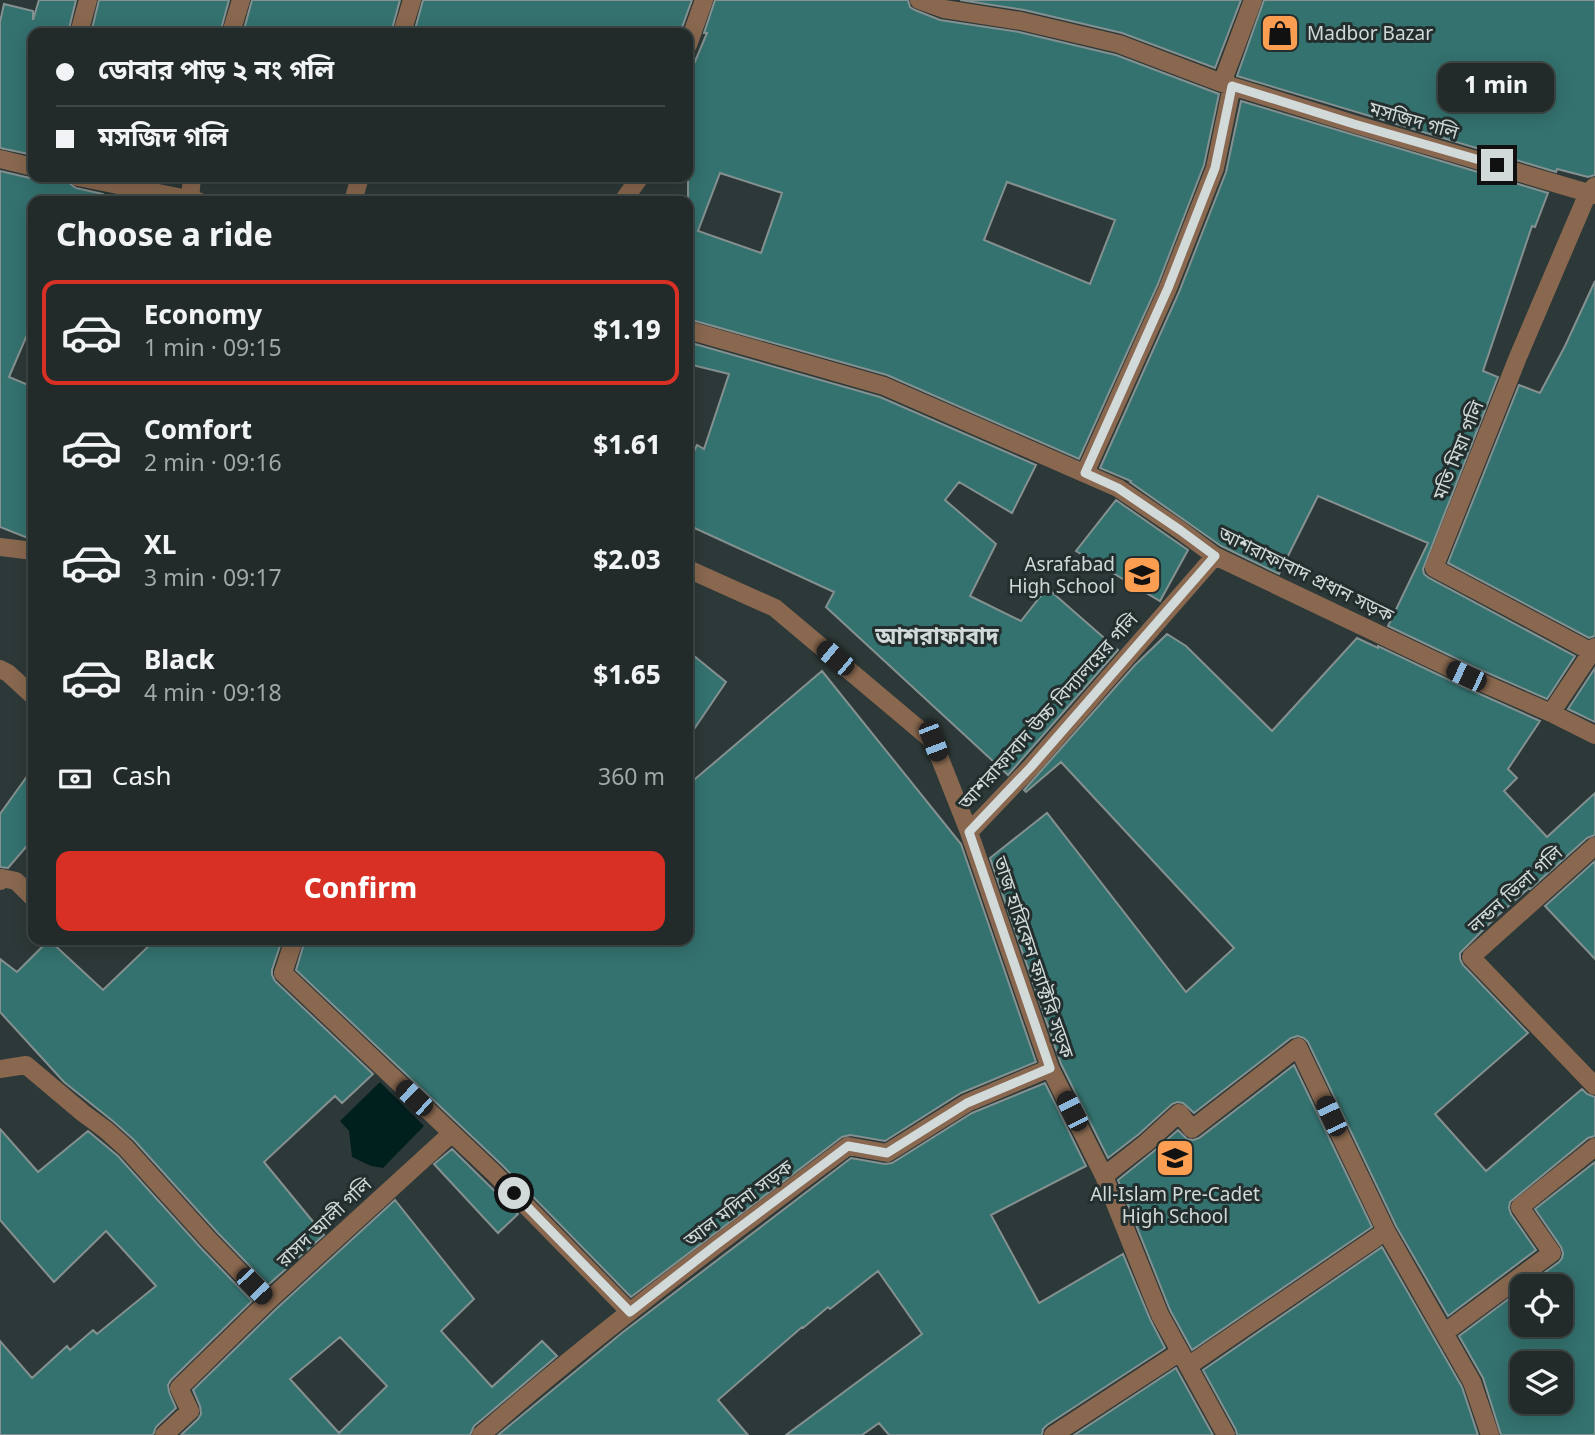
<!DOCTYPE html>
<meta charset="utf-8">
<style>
:root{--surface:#222b2a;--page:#2e3736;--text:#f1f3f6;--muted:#a2a7a8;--line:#3f4747;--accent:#d93025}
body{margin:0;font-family:Georgia,"Noto Sans Bengali",serif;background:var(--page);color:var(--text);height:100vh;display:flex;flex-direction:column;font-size:26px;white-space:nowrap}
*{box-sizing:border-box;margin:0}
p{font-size:23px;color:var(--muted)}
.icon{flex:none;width:38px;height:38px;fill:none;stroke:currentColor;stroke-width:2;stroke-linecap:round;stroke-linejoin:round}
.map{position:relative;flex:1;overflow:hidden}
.drawer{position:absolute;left:28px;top:196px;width:665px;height:749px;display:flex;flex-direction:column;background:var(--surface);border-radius:14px;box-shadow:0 4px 18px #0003,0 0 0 2px var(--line)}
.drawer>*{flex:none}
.hud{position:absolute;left:28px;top:28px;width:665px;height:154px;border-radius:14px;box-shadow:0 4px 18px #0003,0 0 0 2px var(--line);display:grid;align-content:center;height:154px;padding:0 28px;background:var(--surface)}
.buttons{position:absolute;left:1510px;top:1274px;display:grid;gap:14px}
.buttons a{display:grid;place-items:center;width:63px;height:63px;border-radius:14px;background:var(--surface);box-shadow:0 4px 18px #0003,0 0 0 2px var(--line);font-size:35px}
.end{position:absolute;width:32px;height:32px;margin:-16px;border:9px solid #d2d9d9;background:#111;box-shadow:0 0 0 4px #111}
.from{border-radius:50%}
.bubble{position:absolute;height:49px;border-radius:14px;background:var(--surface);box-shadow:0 4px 18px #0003,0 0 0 2px var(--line);font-size:23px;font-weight:700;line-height:49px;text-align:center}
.car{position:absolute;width:21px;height:42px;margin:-21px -10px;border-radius:9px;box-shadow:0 0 5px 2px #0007;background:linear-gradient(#222 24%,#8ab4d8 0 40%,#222 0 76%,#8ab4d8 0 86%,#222 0)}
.hud b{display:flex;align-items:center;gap:24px;height:66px;font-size:26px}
.hud b+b{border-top:2px solid var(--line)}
.hud i{width:18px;height:18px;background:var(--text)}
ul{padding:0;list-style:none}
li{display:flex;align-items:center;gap:21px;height:105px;margin:0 14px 10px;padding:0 14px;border:4px solid transparent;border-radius:14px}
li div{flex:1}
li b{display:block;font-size:26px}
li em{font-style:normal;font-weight:700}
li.current{border-color:var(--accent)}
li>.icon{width:63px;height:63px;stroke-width:1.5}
h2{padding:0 28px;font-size:32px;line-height:84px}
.pay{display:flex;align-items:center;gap:18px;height:77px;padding:0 28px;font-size:26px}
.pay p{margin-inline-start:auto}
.primary-button{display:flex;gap:14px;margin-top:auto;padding:14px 28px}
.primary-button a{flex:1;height:80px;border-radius:14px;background:var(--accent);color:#fff;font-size:28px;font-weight:700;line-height:80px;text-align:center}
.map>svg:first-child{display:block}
.water{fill:#00201e}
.building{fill:#34726f;stroke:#849190;stroke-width:2;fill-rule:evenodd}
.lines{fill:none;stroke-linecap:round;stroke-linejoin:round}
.minor{stroke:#89684f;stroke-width:18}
.route{stroke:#d2d9d9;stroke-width:9}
.labels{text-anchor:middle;stroke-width:6;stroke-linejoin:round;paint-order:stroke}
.poi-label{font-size:19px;fill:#d2d9d9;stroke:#232f2e;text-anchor:start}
.street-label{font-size:19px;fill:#d2d9d9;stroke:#232f2e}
.quarter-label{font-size:23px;font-weight:bold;fill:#d2d9d9;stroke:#232f2e}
</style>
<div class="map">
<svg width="1595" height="1435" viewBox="0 0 1595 1435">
<rect width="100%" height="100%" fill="#2d3938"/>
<path class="water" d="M380,1082L424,1126L383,1168L371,1166L352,1157L349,1131L340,1121Z"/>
<path class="building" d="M39,0H76L68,33H33V155L0,148V22L4,4L33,11V20Z
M99,0H229L220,33H91Z
M252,0H400L391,33H243Z
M423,0H692L680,33H414Z
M715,0H908L910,7L915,10L940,20L1019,32L1116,55L1219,94L1204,165L1158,284L1079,459L887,375L688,319V78L707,33H704ZM720,173L782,193L761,253L698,231ZM1007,182L1115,220L1090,284L984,240Z
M960,0H1241L1215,68L1122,33L1024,10Z
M1264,0H1595V175L1588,177L1557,169L1556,172L1237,76Z
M1241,101L1548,193L1535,227L1532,226L1483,371L1498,377L1423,569L1424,574L1429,578L1575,656L1547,699L1472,666L1388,626L1428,543L1318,496L1279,574L1221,546L1130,482L1131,481L1100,468L1179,292L1226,172Z
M0,171L30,178L49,177L69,183L76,188L103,194L102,201H33V321L9,377L33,387V540L0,527Z
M1595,281V636L1589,638L1448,563L1519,385L1540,393L1565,346Z
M688,342L880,397L1036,465L1012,513L959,482L945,500L996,544L970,596L1021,621L1047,588L1118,650L1008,775L826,607L834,592L688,525V464L697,445L704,449L729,374L688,364Z
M1116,500L1188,550L1160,601L1076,551Z
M1167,634L1186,646L1272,731L1357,638L1378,648V646L1462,686L1540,721L1508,769L1517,778L1504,791L1547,837L1595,793V835L1587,838L1530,889L1529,888L1495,918L1460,953V959L1463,965L1528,1033L1435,1114L1486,1171L1582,1089L1587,1094L1595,1097V1136L1588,1138L1510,1202L1509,1208L1511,1214L1536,1250L1448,1316L1396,1226L1308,1042L1304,1038L1298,1036L1291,1038L1194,1113L1183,1103L1177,1102L1172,1104L1139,1134L1108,1158L1061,1064L990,858L1047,813L1186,992L1234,948L1061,762L1026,792L1024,790L1135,665Z
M688,651L726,682L688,738Z
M1595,668V722L1568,709Z
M822,671L961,844L1036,1062L961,1093L885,1141L850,1135L842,1137L631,1297L502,1165L296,970L305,940H688V785Z
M33,768V839L8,868L0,867V814Z
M1595,861V959L1545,906Z
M49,940L103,990L155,940H282L272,970V975L275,981L373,1074L342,1103L335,1096L264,1162L324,1235L268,1285L217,1232L134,1140L114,1122L64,1082L0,1012V959L17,972Z
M1294,1065L1372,1227L1192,1350L1170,1310L1118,1180L1154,1151L1178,1130L1187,1139L1193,1140L1199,1138Z
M1045,1083L1086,1166L991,1215L1039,1303L1123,1254L1150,1319L1165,1348L1047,1425L1043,1429L1042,1435H889L879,1423L862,1435H786L922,1334L878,1271L830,1309L828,1307L803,1328L802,1327L718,1400L748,1435H498L623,1332L851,1158L885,1164L892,1163L972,1113Z
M0,1129L38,1172L88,1131L118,1156L201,1248L252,1301L171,1380L168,1385L169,1392L176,1408L156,1427L153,1435H0V1341L32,1378L67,1346L70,1350L93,1330L97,1334L156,1286L106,1231L54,1282L0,1220Z
M452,1149L518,1214L498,1233L434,1164Z
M1595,1162V1435H1501L1483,1378L1459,1336L1522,1289V1325H1561V1286H1526L1559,1262L1562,1258L1563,1253L1561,1247L1535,1209ZM1522,1363H1561V1402H1522Z
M395,1200L474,1299L441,1331L492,1387L542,1341L557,1356L474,1426L470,1435H181L198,1419L201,1414L200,1406L193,1390L276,1309ZM340,1337L387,1386L339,1433L290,1379Z
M1382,1247L1462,1387L1478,1435H1237L1236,1430L1203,1370Z
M1176,1368L1213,1435H1074Z"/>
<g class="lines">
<path class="minor" d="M919,0L944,9L1021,21L1119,44L1222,83L1354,124L1595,195
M79,33L88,0
M231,33L241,0
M402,33L412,0
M688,45L704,0
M1222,83L1253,0
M0,159L33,167
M78,177L198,201
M190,200L192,177
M353,201L360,177
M623,201L640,177
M688,330L884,386L1118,488L1180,530L1215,556L1467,676L1551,713L1595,735
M1085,473L1168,288L1215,168L1232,86
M0,547L33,551
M688,569L775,608L933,741L969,832L1050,1068L1104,1176L1160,1315L1226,1435
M1592,652L1434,568L1518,357L1588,193L1595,186
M0,669L8,673L33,696
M1551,713L1595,647
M969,832L1031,767L1215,556
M1595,846L1471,957L1595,1086
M0,881L2,878L16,881L33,898
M294,940L283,973L494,1173L630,1312
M0,1069L26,1065L83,1113L106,1130L126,1148L209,1240L268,1301
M1104,1176L1146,1143L1179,1113L1192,1129L1298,1047L1386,1231
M1444,1333L1552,1253L1520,1207L1595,1147
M1188,1366L1386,1231L1472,1382L1490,1435
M164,1435L190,1411L179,1388L268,1301L452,1133
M481,1435C598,1332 724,1239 848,1146L887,1153L967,1103L1050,1068
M1053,1435L1180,1352"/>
</g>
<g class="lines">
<path class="route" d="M514,1193L630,1312L716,1245L848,1146L887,1153L967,1103L1050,1068L969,832L1031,767L1215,556L1180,530L1118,488L1085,473L1168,288L1215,168L1232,86L1354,124L1497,165"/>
</g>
<defs>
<g id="shop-square" transform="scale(2.0125)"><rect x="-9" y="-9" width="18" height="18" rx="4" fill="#fb9e51" stroke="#232f2e"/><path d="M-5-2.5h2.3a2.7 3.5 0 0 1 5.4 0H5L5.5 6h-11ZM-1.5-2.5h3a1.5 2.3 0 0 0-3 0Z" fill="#111"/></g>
<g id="school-square" transform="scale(2.0125)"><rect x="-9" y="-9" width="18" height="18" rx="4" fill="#fb9e51" stroke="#232f2e"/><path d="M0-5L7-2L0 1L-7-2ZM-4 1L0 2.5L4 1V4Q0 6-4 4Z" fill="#111"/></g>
</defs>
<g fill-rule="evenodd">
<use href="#shop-square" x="1280" y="33"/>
<use href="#school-square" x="1142" y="575"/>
<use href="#school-square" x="1175" y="1158"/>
</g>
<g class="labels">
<g class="poi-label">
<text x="1307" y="40">Madbor Bazar</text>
<text x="1115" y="571" text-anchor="end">Asrafabad<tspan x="1115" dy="22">High School</tspan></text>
<text x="1175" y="1201" text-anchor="middle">All-Islam Pre-Cadet<tspan x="1175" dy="22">High School</tspan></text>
</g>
<g class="street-label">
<text transform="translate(1414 120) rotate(16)" y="7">মসজিদ গলি</text>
<text transform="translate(1458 450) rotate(-68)" y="7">মতি মিয়া গলি</text>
<text transform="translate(1306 574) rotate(26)" y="7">আশরাফাবাদ প্রধান সড়ক</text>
<text transform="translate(1048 711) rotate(-48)" y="7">আশরাফাবাদ উচ্চ বিদ্যালয়ের গলি</text>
<text transform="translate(1515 889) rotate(-42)" y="7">লন্ডন ভিলা গলি</text>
<text transform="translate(1034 957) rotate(71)" y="7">তাজ হারিকেন ফ্যাক্টরি সড়ক</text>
<text transform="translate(738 1203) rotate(-37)" y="7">আল মদিনা সড়ক</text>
<text transform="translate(324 1222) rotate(-43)" y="7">রাসদ আলী গলি</text>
</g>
<g class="quarter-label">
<text x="937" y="644">আশরাফাবাদ</text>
</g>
</g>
</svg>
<div class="buttons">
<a><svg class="icon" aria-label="locate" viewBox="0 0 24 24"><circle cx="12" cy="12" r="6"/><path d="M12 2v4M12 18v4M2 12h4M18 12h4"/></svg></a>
<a><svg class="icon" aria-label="layers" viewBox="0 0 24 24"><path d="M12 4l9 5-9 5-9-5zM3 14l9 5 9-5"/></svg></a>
</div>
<i class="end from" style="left:514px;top:1193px"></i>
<i class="end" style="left:1497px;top:165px"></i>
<div class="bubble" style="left:1438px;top:63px;width:116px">1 min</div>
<i class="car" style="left:835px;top:658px;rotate:310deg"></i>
<i class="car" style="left:1466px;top:676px;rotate:295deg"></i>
<i class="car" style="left:933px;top:741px;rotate:159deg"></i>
<i class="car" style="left:414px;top:1098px;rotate:313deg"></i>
<i class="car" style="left:1072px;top:1111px;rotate:333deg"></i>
<i class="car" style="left:1331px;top:1116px;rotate:335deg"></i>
<i class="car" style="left:254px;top:1286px;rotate:136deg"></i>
<div class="hud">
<b><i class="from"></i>ডোবার পাড় ২ নং গলি</b>
<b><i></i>মসজিদ গলি</b>
</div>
<section class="drawer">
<h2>Choose a ride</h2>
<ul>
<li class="current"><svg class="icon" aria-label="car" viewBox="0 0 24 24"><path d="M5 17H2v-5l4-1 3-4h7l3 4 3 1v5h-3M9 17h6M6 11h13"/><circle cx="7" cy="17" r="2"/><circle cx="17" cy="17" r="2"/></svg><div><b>Economy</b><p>1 min · 09:15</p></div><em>$1.19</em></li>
<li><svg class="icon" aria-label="car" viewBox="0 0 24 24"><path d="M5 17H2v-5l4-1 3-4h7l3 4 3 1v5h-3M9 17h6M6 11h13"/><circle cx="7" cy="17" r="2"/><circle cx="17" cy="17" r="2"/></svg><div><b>Comfort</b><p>2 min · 09:16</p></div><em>$1.61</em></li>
<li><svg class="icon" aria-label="car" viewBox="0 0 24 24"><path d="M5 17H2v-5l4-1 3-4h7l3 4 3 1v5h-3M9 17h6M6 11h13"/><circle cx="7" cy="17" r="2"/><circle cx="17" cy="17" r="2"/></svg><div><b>XL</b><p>3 min · 09:17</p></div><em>$2.03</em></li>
<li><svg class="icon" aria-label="car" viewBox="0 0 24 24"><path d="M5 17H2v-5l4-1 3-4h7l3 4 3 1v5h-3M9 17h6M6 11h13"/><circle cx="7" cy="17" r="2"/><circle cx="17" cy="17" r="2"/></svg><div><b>Black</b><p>4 min · 09:18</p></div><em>$1.65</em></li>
</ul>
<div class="pay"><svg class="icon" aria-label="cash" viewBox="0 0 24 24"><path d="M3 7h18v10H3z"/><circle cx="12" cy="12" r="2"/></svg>Cash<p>360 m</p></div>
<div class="primary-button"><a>Confirm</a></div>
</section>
</div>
